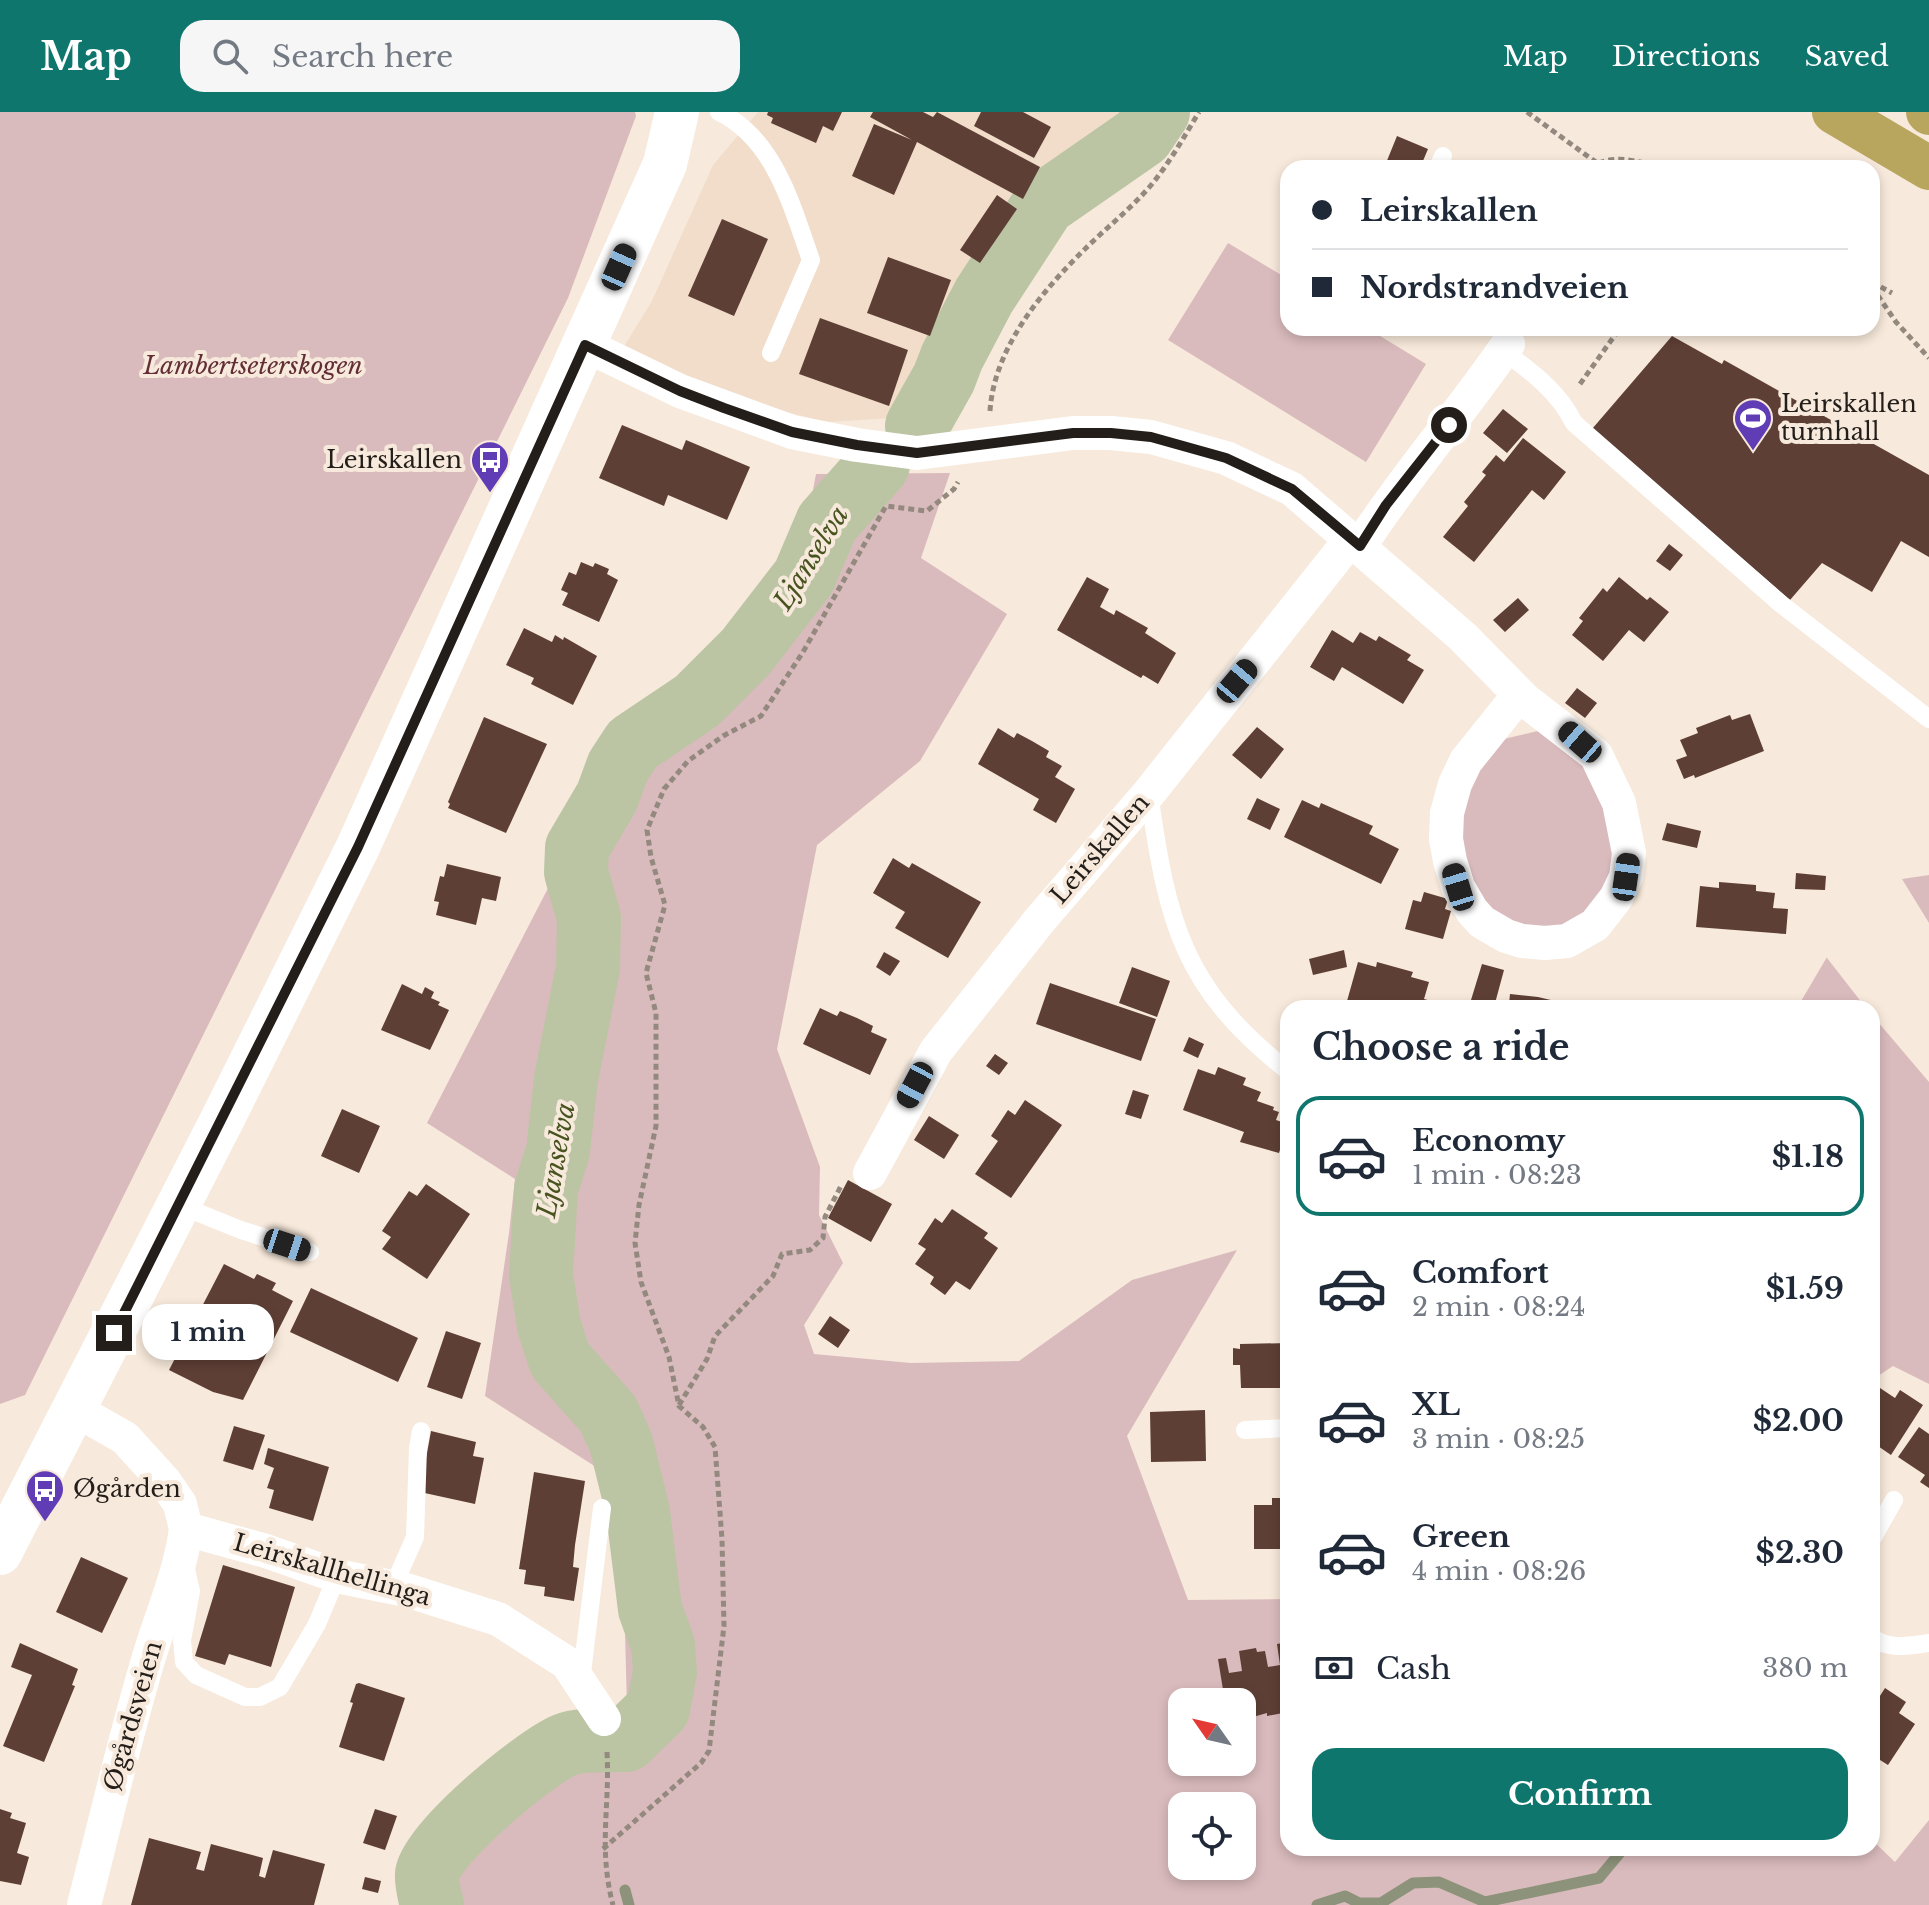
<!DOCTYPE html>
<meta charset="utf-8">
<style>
:root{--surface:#fff;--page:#f6f6f7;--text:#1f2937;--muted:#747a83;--line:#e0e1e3;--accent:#0f766e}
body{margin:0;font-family:"Libre Baskerville",serif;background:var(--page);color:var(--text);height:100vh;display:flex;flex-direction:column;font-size:30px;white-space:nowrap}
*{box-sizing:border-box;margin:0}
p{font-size:26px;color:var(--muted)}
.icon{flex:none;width:44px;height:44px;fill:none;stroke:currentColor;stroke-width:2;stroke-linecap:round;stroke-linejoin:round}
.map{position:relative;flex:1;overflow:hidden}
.panel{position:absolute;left:1280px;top:888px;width:600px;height:856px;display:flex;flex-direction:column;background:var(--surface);border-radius:24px;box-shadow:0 4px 12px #0003}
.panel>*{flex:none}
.hud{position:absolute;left:1280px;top:48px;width:600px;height:176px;border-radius:24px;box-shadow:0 4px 12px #0003;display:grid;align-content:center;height:176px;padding:0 32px;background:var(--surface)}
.needle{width:52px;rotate:304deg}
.fabs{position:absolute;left:1168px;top:1576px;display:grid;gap:16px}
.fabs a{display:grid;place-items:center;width:88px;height:88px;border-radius:16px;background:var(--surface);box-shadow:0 4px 12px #0003;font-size:40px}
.end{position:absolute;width:36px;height:36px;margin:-18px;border:10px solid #231e19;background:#fff;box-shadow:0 0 0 4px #fff}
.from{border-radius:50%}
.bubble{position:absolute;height:56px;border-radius:24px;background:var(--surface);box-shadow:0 4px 12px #0003;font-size:26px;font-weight:700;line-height:56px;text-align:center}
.car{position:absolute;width:24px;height:48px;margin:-24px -12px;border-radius:10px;box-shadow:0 0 6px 2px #0007;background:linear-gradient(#222 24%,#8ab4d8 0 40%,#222 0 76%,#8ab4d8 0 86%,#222 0)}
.hud b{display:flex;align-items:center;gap:28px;height:76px;font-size:30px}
.hud b+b{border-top:2px solid var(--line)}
.hud i{width:20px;height:20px;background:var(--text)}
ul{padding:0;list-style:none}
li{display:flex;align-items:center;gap:24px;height:120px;margin:0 16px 12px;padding:0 16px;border:4px solid transparent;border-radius:24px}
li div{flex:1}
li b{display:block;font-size:30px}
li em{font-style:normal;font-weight:700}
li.current{border-color:var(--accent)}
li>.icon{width:72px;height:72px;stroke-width:1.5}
h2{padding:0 32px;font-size:36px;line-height:96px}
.pay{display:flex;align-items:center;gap:20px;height:88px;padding:0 32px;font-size:30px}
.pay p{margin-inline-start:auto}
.button{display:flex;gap:16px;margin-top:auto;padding:16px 32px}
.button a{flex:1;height:92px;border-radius:24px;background:var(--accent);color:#fff;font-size:32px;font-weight:700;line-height:92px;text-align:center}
header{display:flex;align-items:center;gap:48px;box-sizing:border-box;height:112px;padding:0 40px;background:var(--accent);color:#fff}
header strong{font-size:38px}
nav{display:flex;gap:44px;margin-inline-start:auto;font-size:28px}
.search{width:560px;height:72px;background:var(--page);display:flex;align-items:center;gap:20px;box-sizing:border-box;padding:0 28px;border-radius:24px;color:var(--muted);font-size:30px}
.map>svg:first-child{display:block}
.built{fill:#f1ddca}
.green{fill:#dabbbd;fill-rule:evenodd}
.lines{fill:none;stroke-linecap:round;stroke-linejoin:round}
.stream{stroke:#8d937a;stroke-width:11}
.river{stroke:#bbc5a3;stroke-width:64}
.building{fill:#5e3f35}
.path{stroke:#93897f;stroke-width:5;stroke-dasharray:6 4;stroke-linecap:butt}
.service{stroke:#fff;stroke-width:18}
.minor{stroke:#fff;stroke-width:34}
.secondary{stroke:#fff;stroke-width:44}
.trunk{stroke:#b8a65e;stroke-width:44}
.route{stroke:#231e19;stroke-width:10}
.labels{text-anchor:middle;stroke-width:8;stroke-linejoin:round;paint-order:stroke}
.park-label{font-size:24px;font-style:italic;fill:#622d35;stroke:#f7e9db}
.poi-label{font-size:24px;fill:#231e19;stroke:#f7e9db;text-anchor:start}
.street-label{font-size:24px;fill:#231e19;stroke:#f7e9db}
.water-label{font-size:26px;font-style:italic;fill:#485420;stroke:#f7e9db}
</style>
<header>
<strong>Map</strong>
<div class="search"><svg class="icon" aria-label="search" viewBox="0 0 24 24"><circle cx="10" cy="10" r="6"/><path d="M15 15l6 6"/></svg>Search here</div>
<nav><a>Map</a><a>Directions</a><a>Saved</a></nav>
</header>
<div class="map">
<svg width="1929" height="1793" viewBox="0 0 1929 1793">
<rect width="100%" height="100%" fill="#f7e9db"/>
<path class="built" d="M758,0H1132L1091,59L893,306L826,310L737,287L623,236L652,189L713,53Z"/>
<path class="green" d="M0,0H635L636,4L568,186L25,1283L0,1292Z
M1228,131L1288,167V216H1367L1426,252L1366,350L1168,228Z
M950,361L921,446L1007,502L920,649L817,733L777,937L820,1055L819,1103L843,1151L804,1213L814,1242L911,1251L1019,1249L1132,1168L1237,1138L1127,1324L1188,1488L1288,1487V1736H1872V1728L1895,1750L1929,1708V1793H416L421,1745L627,1595L621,1371L485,1284L509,1121L515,1067L427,1011L561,751L603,630L795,473L816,362ZM1182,1590H1242V1650H1182ZM1182,1694H1242V1754H1182Z
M1538,619L1586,653L1603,683L1615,738L1606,779L1580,805L1556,816L1528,817L1480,791L1466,756L1461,709L1473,667L1504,627Z
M1929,763V811L1902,767Z
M1827,845V846L1866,896H1797Z
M1872,903L1929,970V1272L1893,1254L1872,1268Z"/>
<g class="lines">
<path class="stream" d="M625,1778L629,1793
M1317,1793L1345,1784L1359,1791H1381L1413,1771L1439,1770L1485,1790L1599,1766L1624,1736"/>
<path class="river" d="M917,314L944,266L952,245L984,184L1044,92L1142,24L1158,0
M432,1793C430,1785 426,1771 427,1762C432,1731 534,1646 565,1633C582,1626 608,1629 626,1628L658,1597L665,1560L663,1533L650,1497L638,1400L621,1331L608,1302L560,1248L549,1214L541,1163L546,1077L558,1039L566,967L588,856L589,806L576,760L577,736L607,685L618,655L633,632L697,589L746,540L804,465L827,411L878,353"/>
</g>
<path class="building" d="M768,0H842L833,19L823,14L816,31L771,11L773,6L767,3Z
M873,0H923L933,5L937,0L1040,55L1023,87L917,30L894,83L852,64L874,12L912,28L870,5Z
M981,0H1023L1051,15L1034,46L974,14Z
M1397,24L1428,37L1420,56H1384Z
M997,83L1017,97L980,151L960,138Z
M722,107L768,127L734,204L688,184Z
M888,145L951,168L930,224L867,201Z
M820,206L908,238L889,294L799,262Z
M1672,224L1722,252L1724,248L1929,363V445L1901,429L1872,480L1822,451L1790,488L1592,317Z
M1503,297L1528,317L1507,341L1483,321Z
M622,313L682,338L686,328L750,355L727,408L668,383L664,394L599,366Z
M1523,326L1566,360L1544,388L1532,378L1474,450L1443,425L1468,394L1464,390L1486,363L1482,360L1496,343L1504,350Z
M1669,432L1683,443L1670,459L1656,449Z
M581,450L593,455L595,451L609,457L607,462L618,468L599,510L562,493L568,481L561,478L569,460L576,463Z
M1087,465L1109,477L1100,495L1114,503L1116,498L1148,516L1145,521L1176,541L1158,572L1143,563L1141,566L1057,518Z
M1619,465L1647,488L1650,485L1669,500L1644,530L1629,518L1603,549L1572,523L1583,509L1579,506L1603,476L1607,480Z
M1518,486L1529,498L1505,520L1493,508Z
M524,516L552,530L555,523L563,528L564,525L597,544L573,593L531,572L534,566L506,553Z
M1332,518L1353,531L1360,520L1376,529L1379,524L1411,543L1407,548L1424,558L1403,592L1342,555L1334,569L1310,555Z
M1577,576L1597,591L1585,606L1565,591Z
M1750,602L1764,639L1695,666L1694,663L1684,667L1676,648L1687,644L1680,628L1698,621L1696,616L1730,603L1732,608Z
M484,605L547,632L506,721L448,696L450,692L448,690Z
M1257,615L1284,637L1261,667L1232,643Z
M998,616L1014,626L1017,621L1032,629L1049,639L1046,645L1062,654L1055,665L1075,677L1056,711L1033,698L1039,687L978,652Z
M1257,686L1280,697L1270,718L1247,707Z
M1302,688L1319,696L1321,691L1373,714L1369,722L1399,737L1381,772L1284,725Z
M1667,711L1701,719L1697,736L1662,728Z
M893,746L909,756L912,751L981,790L948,846L895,816L905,800L873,781Z
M447,752L501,765L496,789L482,786L476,813L436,803L439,790L434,789L440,764L444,765Z
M1796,761L1826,764L1825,778L1795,777Z
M1719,770L1756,773V779L1775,781L1773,796L1788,797L1786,822L1696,815L1700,774L1719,776Z
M1424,780L1448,787L1445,797L1451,799L1443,827L1405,817L1413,788L1421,790Z
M1344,838L1347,855L1313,863L1309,847Z
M884,840L900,849L890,864L876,855Z
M1358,850L1376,855L1377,850L1413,860L1411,865L1429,870L1424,887L1438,891L1437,896H1371L1347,889Z
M1482,852L1504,858L1494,895L1471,888Z
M1132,855L1170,869L1157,905L1119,891Z
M1050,871L1156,907L1141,949L1036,912Z
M402,872L422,882L425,875L434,880L431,886L440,890L438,893L449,898L430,938L381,918Z
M1510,882L1538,885L1585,896H1502L1503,891L1509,892Z
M820,896L837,904L840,899L857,906L873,914L871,920L887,927L870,963L803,932Z
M1189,925L1204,932L1198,946L1183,939Z
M995,942L1008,951L999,963L986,954Z
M1218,955L1246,966L1243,973L1261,980L1257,989L1274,995L1273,998L1279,1000L1276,1008L1288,1012L1279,1041L1240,1030L1244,1020L1183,998L1198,957L1215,963Z
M1133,978L1149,983L1141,1007L1125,1002Z
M1025,988L1062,1013L1011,1086L975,1062L998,1029L991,1024L1008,998L1015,1003Z
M342,997L380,1014L359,1061L321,1044Z
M929,1004L959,1023L944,1047L914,1028Z
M848,1068L892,1092L871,1130L828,1106Z
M426,1072L470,1102L427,1167L382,1137L391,1125L382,1119L409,1079L417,1084Z
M952,1097L988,1121L984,1126L998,1136L970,1178L956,1169L945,1183L930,1172L934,1165L915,1152L926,1137L918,1132L935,1106L942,1111Z
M224,1152L254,1167L257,1162L276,1171L272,1178L293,1189L243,1288L213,1280L169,1258Z
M311,1176L418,1226L398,1270L290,1220Z
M830,1204L850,1218L838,1236L818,1222Z
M446,1219L481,1231L462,1287L427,1275Z
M1288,1231V1276H1241L1240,1253H1233V1236L1240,1237V1232Z
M1880,1276L1895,1286L1900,1278L1923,1293L1891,1343L1872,1330V1288Z
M1205,1298L1206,1349L1151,1350L1150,1300Z
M234,1314L265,1323L253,1358L223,1349Z
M1919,1315L1929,1322V1376L1920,1370L1925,1363L1898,1345Z
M431,1319L476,1330L473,1344L484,1346L475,1392L420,1380Z
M268,1336L329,1355L313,1409L269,1396L274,1378L267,1376L274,1356L264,1352Z
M534,1360L585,1369L575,1433L573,1455L579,1456L574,1489L544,1484L545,1475L524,1472L526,1458L519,1457Z
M1272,1386H1288V1437H1254V1393H1272Z
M81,1445L128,1466L102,1521L56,1500Z
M223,1453L295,1475L271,1555L229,1542L225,1553L195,1544Z
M1288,1530V1600L1267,1604V1601L1242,1608V1590H1225L1218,1547L1226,1546L1229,1561L1242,1559L1239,1539L1256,1536L1257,1540L1265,1539L1268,1555L1280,1553L1277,1532Z
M20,1531L78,1557L72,1573L75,1574L44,1650L3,1634L32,1563L11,1555Z
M359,1571L405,1586L384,1649L339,1635L353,1591L350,1590L356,1572Z
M1885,1576L1906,1590L1899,1601L1915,1612L1888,1653L1872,1643V1583L1878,1587Z
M0,1697L12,1701L10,1706L26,1711L17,1741L29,1745L21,1773L0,1769Z
M375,1697L397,1704L385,1738L363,1731Z
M149,1726L201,1740L196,1757L204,1759L211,1732L263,1746L259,1764L265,1766L273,1738L325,1752L314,1793H131Z
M365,1765L381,1769L378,1781L362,1777Z"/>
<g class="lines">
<path class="path" d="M1527,0L1597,51
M1590,56C1613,40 1639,50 1664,56
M1872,170L1892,181
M1872,175L1896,210L1929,246
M1580,272L1620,216
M990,299C994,236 1042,179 1085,137C1107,115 1132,96 1152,72C1170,50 1184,25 1199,0
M679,1293L707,1247L715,1224L773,1164L782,1142L810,1138L823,1126L825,1105L841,1074
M607,1640C610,1696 598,1736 613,1793
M603,1737L701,1651L709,1639L724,1514L722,1427L715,1335L703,1315L679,1294L669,1245L641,1170L635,1131L639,1093L656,1014V901L646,861L665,793L651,745L647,718L664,677L688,649L723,624L761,604L803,540L886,394L927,399L954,377L958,370"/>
<path class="service" d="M719,0C775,27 792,95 811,148L771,241
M1438,56L1443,44
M1503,239C1531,259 1559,280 1574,311L1781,492L1929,607
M1149,681C1167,809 1182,876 1288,959
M179,1093L241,1118L310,1140
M1245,1318L1288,1316
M1872,1427L1894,1388
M185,1453L191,1479L182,1528L184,1550L196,1563L245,1585H260L280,1575L317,1512L337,1464
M393,1475L415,1425L418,1336L421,1319
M1872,1525C1887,1538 1910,1534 1929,1531
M581,1569L602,1396"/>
<path class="minor" d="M585,233L680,279L792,320L857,333L917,341L1073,321H1111L1151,325L1226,346L1292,377L1463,525L1525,588L1596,643L1619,691L1629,741L1626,765L1616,786L1595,813L1567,829L1545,831L1522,829L1506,824L1482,810L1472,799L1458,775L1450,749L1446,727L1447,701L1455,672L1466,649L1519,583
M1360,434C1405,364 1461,301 1508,232
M870,1061L936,939L1039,809L1149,681L1351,427
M74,1297L125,1326L165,1370L180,1392L186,1417L266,1439L337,1464L406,1478L498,1507L567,1551L604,1607
M84,1793C105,1711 124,1629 148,1548C161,1504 180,1462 186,1417"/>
<path class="secondary" d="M0,1441L223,1006L358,735L665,52L677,0"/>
<path class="trunk" d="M1834,0L1929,56
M1928,0L1929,1"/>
</g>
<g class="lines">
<path class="route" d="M114,1221L358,735L585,233L680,279L724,296L792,320L857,333L917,341L1073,321H1111L1151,325L1226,346L1292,377L1360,434L1386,393L1449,313"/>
</g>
<defs>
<g id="stadium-pin" transform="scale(2)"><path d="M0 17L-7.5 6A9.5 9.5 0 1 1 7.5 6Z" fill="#603cb5" stroke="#f7e9db"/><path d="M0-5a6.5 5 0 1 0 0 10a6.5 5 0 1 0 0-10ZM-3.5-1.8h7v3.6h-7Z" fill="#fff"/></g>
<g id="bus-pin" transform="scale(2)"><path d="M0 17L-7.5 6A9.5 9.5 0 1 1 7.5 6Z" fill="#603cb5" stroke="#f7e9db"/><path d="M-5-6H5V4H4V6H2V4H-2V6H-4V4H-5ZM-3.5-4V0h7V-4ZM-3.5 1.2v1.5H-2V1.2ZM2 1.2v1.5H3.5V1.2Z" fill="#fff"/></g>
</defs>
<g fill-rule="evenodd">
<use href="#stadium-pin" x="1753" y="306"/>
<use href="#bus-pin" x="490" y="348"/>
<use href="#bus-pin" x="45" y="1377"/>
</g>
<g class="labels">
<g class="park-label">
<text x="253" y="262">Lambertseterskogen</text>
</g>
<g class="poi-label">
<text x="1781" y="300">Leirskallen<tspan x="1781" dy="28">turnhall</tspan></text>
<text x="462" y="356" text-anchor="end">Leirskallen</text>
<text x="73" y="1385">Øgården</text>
</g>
<g class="street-label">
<text transform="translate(1100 737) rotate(-49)" y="8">Leirskallen</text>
<text transform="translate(332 1458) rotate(16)" y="8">Leirskallhellinga</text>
<text transform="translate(133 1604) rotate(-74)" y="8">Øgårdsveien</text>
</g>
<g class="water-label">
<text transform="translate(811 446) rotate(-58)" y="9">Ljanselva</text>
<text transform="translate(556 1048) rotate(-80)" y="9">Ljanselva</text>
</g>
</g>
</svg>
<div class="fabs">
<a><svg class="needle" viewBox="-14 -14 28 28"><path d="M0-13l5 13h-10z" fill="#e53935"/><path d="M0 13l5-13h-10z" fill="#747a83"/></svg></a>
<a><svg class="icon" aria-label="locate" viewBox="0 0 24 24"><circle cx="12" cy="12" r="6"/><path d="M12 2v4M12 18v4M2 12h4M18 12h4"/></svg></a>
</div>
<i class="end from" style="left:1449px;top:313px"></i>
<i class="end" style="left:114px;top:1221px"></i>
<div class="bubble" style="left:142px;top:1192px;width:132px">1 min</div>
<i class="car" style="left:619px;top:155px;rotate:24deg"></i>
<i class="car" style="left:1237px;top:569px;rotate:40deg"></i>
<i class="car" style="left:1580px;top:630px;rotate:311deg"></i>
<i class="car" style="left:1626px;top:765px;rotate:8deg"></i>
<i class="car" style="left:1458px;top:775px;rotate:343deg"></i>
<i class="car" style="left:915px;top:973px;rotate:208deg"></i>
<i class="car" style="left:287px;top:1133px;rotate:108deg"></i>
<div class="hud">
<b><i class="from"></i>Leirskallen</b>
<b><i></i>Nordstrandveien</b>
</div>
<section class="panel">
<h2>Choose a ride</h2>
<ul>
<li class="current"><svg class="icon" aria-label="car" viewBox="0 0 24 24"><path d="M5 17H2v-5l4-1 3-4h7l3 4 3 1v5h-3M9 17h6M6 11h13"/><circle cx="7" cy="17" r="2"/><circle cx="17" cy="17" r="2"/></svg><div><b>Economy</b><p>1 min · 08:23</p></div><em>$1.18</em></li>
<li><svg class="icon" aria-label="car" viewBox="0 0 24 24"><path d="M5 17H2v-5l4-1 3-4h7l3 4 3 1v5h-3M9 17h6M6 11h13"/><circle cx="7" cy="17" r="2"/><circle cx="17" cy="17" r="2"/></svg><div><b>Comfort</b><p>2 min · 08:24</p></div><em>$1.59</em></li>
<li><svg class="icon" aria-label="car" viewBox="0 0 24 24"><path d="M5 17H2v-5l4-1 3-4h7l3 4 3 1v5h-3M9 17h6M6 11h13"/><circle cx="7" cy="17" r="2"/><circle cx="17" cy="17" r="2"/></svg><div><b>XL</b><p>3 min · 08:25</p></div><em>$2.00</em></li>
<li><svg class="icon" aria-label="car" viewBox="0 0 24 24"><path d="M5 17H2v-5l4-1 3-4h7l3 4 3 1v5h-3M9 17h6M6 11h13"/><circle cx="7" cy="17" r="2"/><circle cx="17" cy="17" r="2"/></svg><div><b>Green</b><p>4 min · 08:26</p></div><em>$2.30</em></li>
</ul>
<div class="pay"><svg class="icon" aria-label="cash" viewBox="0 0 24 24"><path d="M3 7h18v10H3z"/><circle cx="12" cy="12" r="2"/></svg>Cash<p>380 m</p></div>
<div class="button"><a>Confirm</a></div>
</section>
</div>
